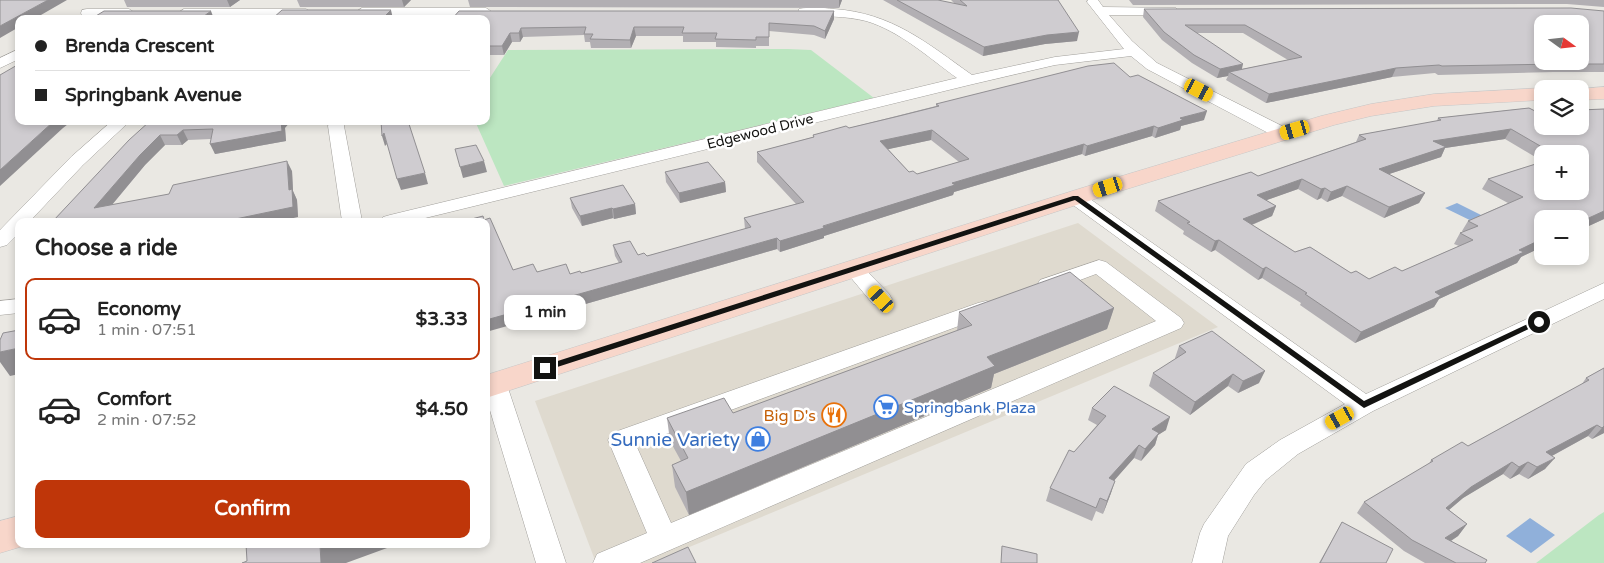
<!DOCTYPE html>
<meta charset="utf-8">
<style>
:root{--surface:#fff;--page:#f2f2f2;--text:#222;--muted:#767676;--line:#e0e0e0;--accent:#bf3609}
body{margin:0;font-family:"Varela Round",sans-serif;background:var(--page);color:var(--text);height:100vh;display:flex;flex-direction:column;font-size:19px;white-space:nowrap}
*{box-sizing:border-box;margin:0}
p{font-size:16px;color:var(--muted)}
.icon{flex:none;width:28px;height:28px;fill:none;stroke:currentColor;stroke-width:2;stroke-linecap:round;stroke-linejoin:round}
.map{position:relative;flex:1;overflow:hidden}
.drawer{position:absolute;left:15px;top:218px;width:475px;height:330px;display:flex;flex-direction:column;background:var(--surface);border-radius:10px;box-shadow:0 2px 8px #0003}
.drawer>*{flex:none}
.hud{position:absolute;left:15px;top:15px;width:475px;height:110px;border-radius:10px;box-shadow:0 2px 8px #0003;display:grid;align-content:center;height:110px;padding:0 20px;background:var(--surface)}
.needle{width:32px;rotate:105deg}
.tools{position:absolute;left:1534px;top:15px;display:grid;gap:10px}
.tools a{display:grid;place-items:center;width:55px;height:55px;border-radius:10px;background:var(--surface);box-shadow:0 2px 8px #0003;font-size:25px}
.end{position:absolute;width:22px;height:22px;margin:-11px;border:6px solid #131311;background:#fff;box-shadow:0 0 0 2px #fff}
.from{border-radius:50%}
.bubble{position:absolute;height:35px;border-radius:10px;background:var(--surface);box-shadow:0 2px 8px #0003;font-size:16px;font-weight:700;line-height:35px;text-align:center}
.car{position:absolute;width:15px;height:30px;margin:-15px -8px;border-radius:6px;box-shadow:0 0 4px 1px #0007;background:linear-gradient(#f5c518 24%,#345 0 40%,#f5c518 0 76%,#345 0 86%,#f5c518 0)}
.hud b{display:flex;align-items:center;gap:18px;height:48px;font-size:19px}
.hud b+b{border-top:1px solid var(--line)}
.hud i{width:12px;height:12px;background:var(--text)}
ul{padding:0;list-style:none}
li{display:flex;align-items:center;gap:15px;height:82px;margin:0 10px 8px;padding:0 10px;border:2px solid transparent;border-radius:10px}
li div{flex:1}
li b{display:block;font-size:19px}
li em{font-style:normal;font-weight:700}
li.current{border-color:var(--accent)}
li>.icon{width:45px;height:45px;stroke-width:1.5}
h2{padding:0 20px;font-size:22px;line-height:60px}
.action{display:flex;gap:10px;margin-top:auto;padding:10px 20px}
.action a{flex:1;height:58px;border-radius:10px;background:var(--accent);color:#fff;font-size:20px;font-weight:700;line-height:58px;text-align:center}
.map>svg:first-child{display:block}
.built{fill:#dfdacf}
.green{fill:#bce6c1}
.water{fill:#90b0da}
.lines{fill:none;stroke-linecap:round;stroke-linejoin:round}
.minor-casing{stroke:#a2a09c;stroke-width:1}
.major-casing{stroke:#c6c6c6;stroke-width:1}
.minor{fill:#fff;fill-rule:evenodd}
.major{fill:#f8d6ca;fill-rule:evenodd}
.wall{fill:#b2afb3;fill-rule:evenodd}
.shaded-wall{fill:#918f92}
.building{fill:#cfccd0;stroke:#918f92;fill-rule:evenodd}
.route{fill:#131311}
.labels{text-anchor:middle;stroke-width:5;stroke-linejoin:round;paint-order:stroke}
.far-street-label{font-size:14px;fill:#131311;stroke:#fff}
.shop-label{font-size:16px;fill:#366cbe;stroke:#fff;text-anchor:start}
.food-label{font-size:16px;fill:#c56008;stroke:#fff;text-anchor:end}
.near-shop-label{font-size:19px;fill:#366cbe;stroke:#fff;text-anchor:end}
</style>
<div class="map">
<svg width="1604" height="563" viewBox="0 0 1604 563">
<rect width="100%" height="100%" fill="#eae8e3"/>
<path class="built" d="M1078,223L1218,327L651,563H596L535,401Z"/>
<path class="green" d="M788,49L811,50L874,98L504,186L475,121H486V84L508,50Z
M1604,512V563H1536L1599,515Z"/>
<path class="water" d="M1457,203L1493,221L1482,226L1445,208Z
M1530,518L1555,535L1531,553L1506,536Z"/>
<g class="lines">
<g class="minor-casing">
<path id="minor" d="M1088,0H1098L1103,7L1176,8L1177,11L1176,14L1171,15H1109L1132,41L1157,63L1288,129L1290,133L1288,137H1276L1147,69L1131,56L1055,65L969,85L413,221H380L383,217L390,215L957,78C929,58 900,31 866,21C846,16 824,16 804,16L799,15L798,12L799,9C810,7 823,8 834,9C892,13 927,43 972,75L1055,57L1124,49L1087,2Z
M362,8H486L492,12L486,16L357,15L356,12Z
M87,9H129L135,13L129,17L82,16L81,13L82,10Z
M184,9H306L312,13L306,17L179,16L178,13Z
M19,49V59L0,68V58Z
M112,121H130L83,165L30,221H19V233L7,245L0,247V230L71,157Z
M331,121H347L344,126L362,221H342L328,126Z
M1076,192L1083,194L1366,394L1604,283V299L1373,411L1298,454L1266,480L1254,495L1228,536L1222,563H1192L1200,533L1204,524L1246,464L1280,440L1345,404L1069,202L1067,198L1069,194Z
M1099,260L1106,262L1181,318L1184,323L1181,328L640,563H593L597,554L647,533L608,440L612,433L978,303L986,301L994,303L997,308L994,313L636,445L671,523L1156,321L1096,274L1048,292L1040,290L1037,285L1040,280Z
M854,263L861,265L889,294L892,299L889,304L881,306L873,304L847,273L844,269L847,265Z
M19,299V313L0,315V301Z
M495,376L504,379L507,385L566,563H536L486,397V379Z"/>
</g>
<g class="major-casing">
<path id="major" d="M1604,87V99L1580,100V89H1577Z
M1542,88L1545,89H1542V100L1434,106L1371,116L1334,125L1101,197L486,398V375L1085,187L1321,116L1371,104L1434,94Z
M19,516V544H30L0,553V521Z"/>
</g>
<use href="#minor" class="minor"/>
<use href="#major" class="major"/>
</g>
<path class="wall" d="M124,0H240L230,7H127Z
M297,0H411L404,7H300Z
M468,0H842L839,8L470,7Z
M883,0H938L955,4L951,0H1058L1077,41L1045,44L983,56Z
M1129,0H1604V7L1567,4L1133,5Z
M1144,9L1604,11V72H1553L1438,75L1435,73L1392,77L1266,103L1226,80L1228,76L1217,78L1192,63L1162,40L1143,17ZM1197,33H1243L1288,60L1242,69Z
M486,19H834L825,39L814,35L769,31V46H756V48L716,47V42H683V36H636L631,48H591L590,42H585L584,35L523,37L520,42H512L504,55H486Z
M1130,77L1204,120L1181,126L1180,130L1155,138L1152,136L1085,156L1082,154L954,192L953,195L824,236V238L780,252L777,249L561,311L560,308L524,318L525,321L484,220L513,270L570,274L581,273L619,263L615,256L613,245L638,255L647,256L745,229L744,218L796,204L757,162V152L813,137V135L849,128L936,106V104ZM931,140L959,162L917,174L909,172L888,149Z
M1529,108L1535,111H1542V126H1580V110L1604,109V219L1580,230V219H1542V247L1521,257L1517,263L1439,299L1434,307L1355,343L1300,305L1301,303L1262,278L1258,280L1215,250L1211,252L1183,234L1184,231L1155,211L1158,201L1251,172L1258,176L1356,142L1359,135L1437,121L1438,118ZM1505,139L1542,161V154H1580V191H1542V162L1488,179L1482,189L1508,203L1468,221L1462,231L1463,232L1460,233L1454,244L1459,246L1402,271L1395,267L1369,279L1356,271L1351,273L1310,247L1295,252L1252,225L1272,216L1276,206L1266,200L1298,189L1317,200L1321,198L1327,202L1342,196L1384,218L1419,203L1425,193L1389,174L1441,157L1445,148Z
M150,121L285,128L286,141L215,154L211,139L188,140L182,145H165L145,165L112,205L292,171L293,191L297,200L298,217L53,221Z
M665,172L725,182L726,192L680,203L666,182Z
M570,198L635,204L636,214L614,219L613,218L582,226L572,208Z
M1114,308L1107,329L994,374L991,388L689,515L675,487L672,465L681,461L670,441L667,418L733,413L957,331L959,312Z
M1179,346L1259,383L1238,393L1228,386L1190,415L1149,386L1153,373L1176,359L1175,358Z
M1604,368V433L1592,439L1588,436L1552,456L1545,469L1528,479L1519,474L1510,479L1503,474L1463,498L1449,510L1467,524L1458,536L1451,541L1485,563H1425L1404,551L1357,513L1364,502L1429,464L1431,460L1468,446L1582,384L1586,378Z
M1092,408L1166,430L1158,435L1155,445L1141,461L1134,458L1114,480L1111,493L1103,514L1096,511L1092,521L1046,501L1050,488L1074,452L1097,425L1088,420Z
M1342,522L1386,563H1319Z"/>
<path class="shaded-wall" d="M48,0H67L34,19H19V27L0,38V26Z
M227,0H240L230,7Z
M402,0H411L404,7Z
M839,0H842L839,8Z
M391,10L393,19H382Z
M211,11L214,19H200Z
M834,11V19L825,39V31Z
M634,27L636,36L631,48L630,40Z
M521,28L523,37L520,42L519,33Z
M1079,32L1077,41L1045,44L983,56L984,47L1047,35Z
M510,33L512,42L504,55L502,46Z
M1243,64L1241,73L1229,72L1228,76L1217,78L1220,69Z
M1396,68L1392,77L1266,103L1269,94Z
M1207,111L1204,120L1181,126L1180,130L1155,138L1158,128L1180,118Z
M54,121H72L63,128L0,186V170Z
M281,121H291L285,128L286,141L215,154L210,144Z
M1154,126L1152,136L1085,156L1087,146Z
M1511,129L1505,139L1445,148L1441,157L1374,179L1379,169L1433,141Z
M183,130L188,140L182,145L177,135Z
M932,130L931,140L880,151V141Z
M384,133L387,144L385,146L382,136Z
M160,135L165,145L145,165L100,219L94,208L140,155Z
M1084,144L1082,154L954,192L953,195L824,236V238L780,252V241L952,183Z
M287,161L292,171L293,191L297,200L298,217L280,221H226L289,190Z
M484,161L487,172L463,178L460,167Z
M425,173L428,184L401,190L397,179Z
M1302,179L1298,189L1253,205L1257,195Z
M725,182L726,192L680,203L679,193Z
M1347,186L1342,196L1327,202L1331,192Z
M1325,188L1321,198L1317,200L1321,189Z
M1425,193L1419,203L1384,218L1389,207Z
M635,204L636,214L614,219L613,209Z
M1276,206L1272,216L1239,230L1243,219Z
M612,208L613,218L582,226L580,216Z
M1604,211V219L1580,230V222Z
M777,238V249L561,311L558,300Z
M1542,239V247L1521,257L1517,263L1439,299L1434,307L1355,343L1361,332L1435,292L1519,250Z
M1219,240L1215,250L1211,252L1215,241Z
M1266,267L1262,278L1258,280L1263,269Z
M557,297L560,308L524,318L525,321L486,332V320L521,307Z
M1114,308L1107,329L994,374L991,388L689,515L686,492L987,357Z
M19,348V374L10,376L0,362V352Z
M1265,371L1259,383L1238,393L1243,381Z
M1233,374L1228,386L1190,415L1195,402Z
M1170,417L1166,430L1158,435L1155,445L1141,461L1152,429Z
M1597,425L1588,436L1537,464L1546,452Z
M1604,426V433L1592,439L1602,428Z
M1139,445L1134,458L1105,491L1109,478Z
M1555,458L1545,469L1528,479L1537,467Z
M1512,462L1503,474L1463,498L1437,520L1446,508L1471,487Z
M1528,462L1519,474L1510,479L1519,467Z
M1115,481L1111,493L1103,514L1107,501Z
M1467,524L1458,536L1437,550L1445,538Z
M324,544H398L346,563H321L320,545Z"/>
<path class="building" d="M0,0H48L0,26Z
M897,0H938L967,6L960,0H1058L1079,32L1047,35L984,47Z
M1571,8L1604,11V64H1558L1442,66L1439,65L1396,68L1269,94L1229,72L1302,57L1245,25H1185L1243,64L1220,69L1194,55L1164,32L1144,9ZM1542,24H1580V61H1542Z
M282,10H391L382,19H272Z
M104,11H211L200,19H91Z
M459,11H834L825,31L814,26L769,23V37H756V40L715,39L717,33H682L684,27H634L630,40L590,39L593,34H584L586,27L521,28L519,33H510L502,46H486V19H452Z
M1114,63L1130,77L1138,75L1207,111L1180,118L1183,120L1158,128L1154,126L1087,146L1084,144L952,183L955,185L823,226L824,228L780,241L777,238L558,300L557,297L521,307L522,310L486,320V221H464L483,216L484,220L490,218L513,270L533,264L537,272L566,264L570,274L580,271L581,273L622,262L613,245L630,241L638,255L644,253L647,256L751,227L744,218L804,202L757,152L814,137L813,135L828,131L846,126L849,128L895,117L939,106L936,104L1088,66ZM932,130L969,159L917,174L913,171L909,172L880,141Z
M19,64V121H54L0,170V75Z
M1529,108L1535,111H1542V126H1580V110L1604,109V211L1580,222V219H1542V239L1519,250L1524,252L1435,292L1441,296L1361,332L1305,294L1307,293L1266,267L1263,269L1219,240L1215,241L1187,223L1190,222L1158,201L1251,172L1258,176L1366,139L1359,135L1441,120L1438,118ZM1511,129L1554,154H1580V191H1542V162L1488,179L1523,197L1468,221L1478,226L1460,233L1473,240L1402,271L1395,267L1369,279L1356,271L1351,273L1310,247L1295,252L1243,219L1276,206L1257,195L1302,179L1321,189L1325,188L1331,192L1347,186L1389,207L1425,193L1379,169L1446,147L1433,141Z
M150,121H281L282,131L210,144L213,129L183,130L177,135H160L140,155L94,208L169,194L173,185L287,161L289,190L292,189L293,207L226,221H53L129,140Z
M381,121H393V122L408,121L425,173L397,179L384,133L382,136Z
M476,145L484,161L460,167L455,149Z
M708,162L725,182L679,193L665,172Z
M623,185L635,204L613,209L612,208L580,216L570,198Z
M1070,272L1114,308L987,357L995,366L686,492L672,465L688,458L667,418L724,398L733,413L972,325L959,312Z
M19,330V348L0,352V340L3,333Z
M1212,331L1265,371L1243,381L1233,374L1195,402L1153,373L1186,352L1179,346Z
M1604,368V426L1602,428L1597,425L1546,452L1555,458L1537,467L1528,462L1519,467L1512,462L1471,487L1446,508L1467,524L1445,538L1487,560L1485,563H1456L1412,540L1364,502L1433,461L1431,460L1462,442L1468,446L1589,380L1586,378Z
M1114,386L1170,417L1152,429L1159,433L1145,449L1139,445L1109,478L1115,481L1107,501L1100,498L1096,508L1050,488L1069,450L1074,452L1106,416L1092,408Z
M1342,522L1393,549L1386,563H1320Z
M246,544H324L320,545L321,563H242L247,561Z
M1002,546L1037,554V563H1001Z
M688,547L696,563H652Z"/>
<path class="route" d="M1073,196H1078L1364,401L1536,320H1542L1543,322L1364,408L1075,200L548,370L545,371L541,368L542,366Z"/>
<defs>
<g id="supermarket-ring" transform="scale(1.25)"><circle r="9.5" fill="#fff" stroke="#3f7fe0" stroke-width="1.5"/><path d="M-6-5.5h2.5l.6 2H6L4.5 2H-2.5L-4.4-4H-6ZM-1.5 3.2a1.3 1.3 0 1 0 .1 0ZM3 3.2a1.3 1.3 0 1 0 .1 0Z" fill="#3f7fe0"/></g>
<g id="restaurant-ring" transform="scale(1.25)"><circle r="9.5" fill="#fff" stroke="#e8710a" stroke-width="1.5"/><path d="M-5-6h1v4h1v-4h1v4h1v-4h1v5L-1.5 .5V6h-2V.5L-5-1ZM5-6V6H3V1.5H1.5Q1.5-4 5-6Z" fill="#e8710a"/></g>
<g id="shop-ring" transform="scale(1.25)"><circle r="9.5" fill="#fff" stroke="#3f7fe0" stroke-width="1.5"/><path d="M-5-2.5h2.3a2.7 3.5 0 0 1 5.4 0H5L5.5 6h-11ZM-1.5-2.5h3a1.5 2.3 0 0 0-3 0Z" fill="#3f7fe0"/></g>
</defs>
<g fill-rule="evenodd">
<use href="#supermarket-ring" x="886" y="407"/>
<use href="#restaurant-ring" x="834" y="415"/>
<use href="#shop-ring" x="758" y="439"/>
</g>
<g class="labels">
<g class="far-street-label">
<text transform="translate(760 131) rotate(-14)" y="5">Edgewood Drive</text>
</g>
<g class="shop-label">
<text x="904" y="413">Springbank Plaza</text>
</g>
<g class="food-label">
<text x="816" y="421">Big D's</text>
</g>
<g class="near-shop-label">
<text x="740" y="446">Sunnie Variety</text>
</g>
</g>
</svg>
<div class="tools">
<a><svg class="needle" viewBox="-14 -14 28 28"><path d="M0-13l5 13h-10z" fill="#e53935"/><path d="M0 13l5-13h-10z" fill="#767676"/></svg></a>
<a><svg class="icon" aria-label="layers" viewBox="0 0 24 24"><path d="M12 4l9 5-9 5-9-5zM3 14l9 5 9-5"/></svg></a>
<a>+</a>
<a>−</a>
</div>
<i class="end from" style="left:1539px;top:322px"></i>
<i class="end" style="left:545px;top:368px"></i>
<div class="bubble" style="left:504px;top:295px;width:82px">1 min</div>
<i class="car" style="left:1199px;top:90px;rotate:117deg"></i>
<i class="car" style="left:1295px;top:130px;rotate:254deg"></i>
<i class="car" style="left:1108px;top:187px;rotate:252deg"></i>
<i class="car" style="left:881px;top:299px;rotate:318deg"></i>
<i class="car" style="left:1340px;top:418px;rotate:241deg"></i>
<div class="hud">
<b><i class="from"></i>Brenda Crescent</b>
<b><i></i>Springbank Avenue</b>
</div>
<section class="drawer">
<h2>Choose a ride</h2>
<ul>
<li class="current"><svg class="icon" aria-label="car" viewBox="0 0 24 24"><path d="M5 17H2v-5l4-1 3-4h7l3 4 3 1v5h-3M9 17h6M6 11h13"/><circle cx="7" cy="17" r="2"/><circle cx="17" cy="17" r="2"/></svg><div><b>Economy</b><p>1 min · 07:51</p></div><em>$3.33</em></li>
<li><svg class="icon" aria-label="car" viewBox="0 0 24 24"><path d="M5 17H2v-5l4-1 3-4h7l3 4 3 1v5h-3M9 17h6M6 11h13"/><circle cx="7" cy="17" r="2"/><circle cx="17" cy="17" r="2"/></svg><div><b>Comfort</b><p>2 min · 07:52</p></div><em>$4.50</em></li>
</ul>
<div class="action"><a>Confirm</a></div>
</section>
</div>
